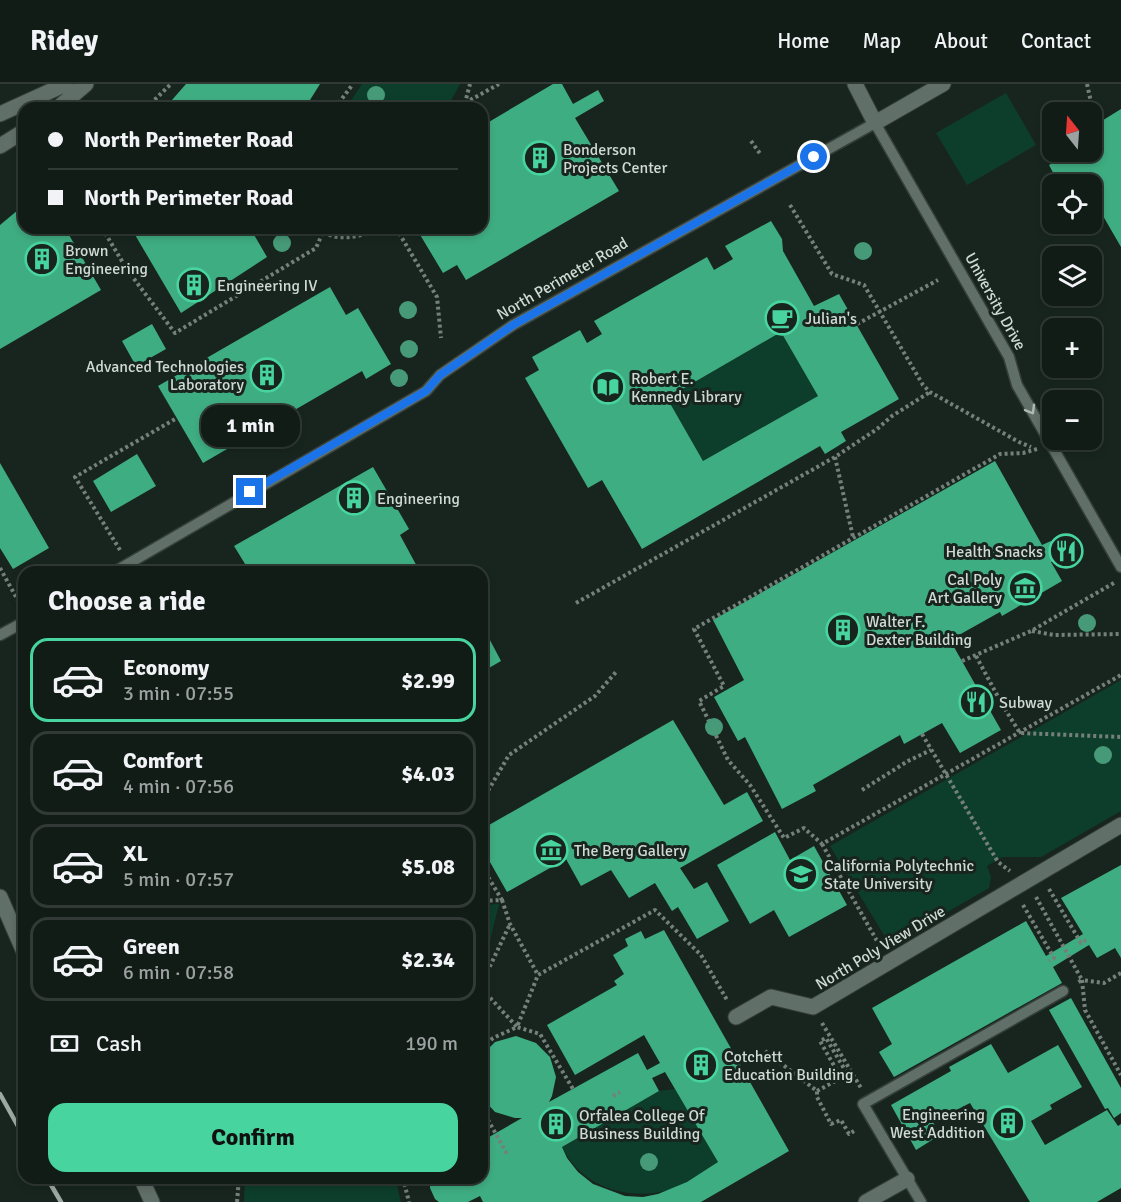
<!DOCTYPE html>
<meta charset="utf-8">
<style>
:root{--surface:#121c17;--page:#1b2520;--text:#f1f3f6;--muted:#9ca1a1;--line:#313a36;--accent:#47d49e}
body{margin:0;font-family:Signika,sans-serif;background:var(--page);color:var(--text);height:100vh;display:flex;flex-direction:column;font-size:22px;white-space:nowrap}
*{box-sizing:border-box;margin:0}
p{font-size:20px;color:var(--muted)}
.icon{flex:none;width:33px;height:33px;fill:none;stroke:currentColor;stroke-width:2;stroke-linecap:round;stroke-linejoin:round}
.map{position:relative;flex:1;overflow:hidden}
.panel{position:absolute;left:18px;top:482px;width:470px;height:618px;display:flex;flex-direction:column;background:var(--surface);border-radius:18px;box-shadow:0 3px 9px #0003,0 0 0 2px var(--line)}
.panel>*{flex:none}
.banner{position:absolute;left:18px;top:18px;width:470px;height:132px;border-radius:18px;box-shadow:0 3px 9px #0003,0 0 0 2px var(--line);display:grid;align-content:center;height:132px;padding:0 30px;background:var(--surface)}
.needle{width:39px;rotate:343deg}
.fabs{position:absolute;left:1042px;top:18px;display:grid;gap:12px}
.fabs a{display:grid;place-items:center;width:60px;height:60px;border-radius:12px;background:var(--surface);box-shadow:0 3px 9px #0003,0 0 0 2px var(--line);font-size:30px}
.end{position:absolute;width:27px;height:27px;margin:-14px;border:8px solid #1a73e8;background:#fff;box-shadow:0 0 0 3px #fff}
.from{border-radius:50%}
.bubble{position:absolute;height:42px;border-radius:18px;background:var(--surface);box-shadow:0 3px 9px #0003,0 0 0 2px var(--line);font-size:20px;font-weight:800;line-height:42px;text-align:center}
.banner b{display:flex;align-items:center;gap:21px;height:57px;font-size:22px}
.banner b+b{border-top:2px solid var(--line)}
.banner i{width:15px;height:15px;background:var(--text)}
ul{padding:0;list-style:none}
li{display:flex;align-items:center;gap:18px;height:84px;margin:0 12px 9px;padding:0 18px;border:3px solid var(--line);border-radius:18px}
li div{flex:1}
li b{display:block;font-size:22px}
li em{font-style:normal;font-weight:800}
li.current{border-color:var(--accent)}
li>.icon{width:54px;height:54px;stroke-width:1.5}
h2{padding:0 30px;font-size:27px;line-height:72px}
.pay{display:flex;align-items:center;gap:15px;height:66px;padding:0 30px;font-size:22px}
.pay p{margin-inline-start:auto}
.cta{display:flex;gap:12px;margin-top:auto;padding:12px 30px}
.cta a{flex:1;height:69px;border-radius:18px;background:var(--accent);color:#111;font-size:24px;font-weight:800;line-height:69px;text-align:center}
header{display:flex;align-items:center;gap:36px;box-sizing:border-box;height:84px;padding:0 30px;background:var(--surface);border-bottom:2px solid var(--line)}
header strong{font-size:28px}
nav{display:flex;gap:33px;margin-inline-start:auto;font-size:21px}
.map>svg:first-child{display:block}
.green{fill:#0d3e2c}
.building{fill:#3fad82;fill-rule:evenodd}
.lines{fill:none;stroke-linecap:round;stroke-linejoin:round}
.service-casing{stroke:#353f3a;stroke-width:13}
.pedestrian-casing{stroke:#353f3a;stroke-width:17}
.minor-casing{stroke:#353f3a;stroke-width:17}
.tertiary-casing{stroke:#353f3a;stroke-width:17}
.path{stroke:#75807b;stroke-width:4;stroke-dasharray:3 3;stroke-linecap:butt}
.service{stroke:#606f67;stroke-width:10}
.pedestrian{stroke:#606f67;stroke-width:15}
.minor{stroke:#606f67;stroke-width:15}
.tertiary{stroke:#606f67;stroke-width:15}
.rail{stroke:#9fa9a4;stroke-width:4.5}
.tree{fill:#469a78}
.oneway{stroke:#aeb9b3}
.route{stroke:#1a73e8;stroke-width:8}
.labels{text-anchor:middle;stroke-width:6;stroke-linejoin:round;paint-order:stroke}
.poi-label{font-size:16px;fill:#d0d9d4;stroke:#18251f;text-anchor:start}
.street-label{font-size:16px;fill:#d0d9d4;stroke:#18251f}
</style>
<header>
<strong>Ridey</strong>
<nav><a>Home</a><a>Map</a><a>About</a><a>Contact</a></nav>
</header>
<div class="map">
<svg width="1121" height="1118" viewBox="0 0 1121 1118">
<rect width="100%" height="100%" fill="#18251f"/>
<path class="green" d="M362,0H460L447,24H346Z
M1006,9L1036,61L967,101L936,49Z
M781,248L818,312L703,377L667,314Z
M1121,596V727L1041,773H1002L987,782L991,793L989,804L890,861L830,762Z
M499,820L490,857L482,875V821Z
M675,1005L718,1078C703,1088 689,1098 673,1105C630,1118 582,1104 562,1063L659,1007Z
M245,1094H395L401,1118H244Z"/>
<path class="building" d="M186,0H320L305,24H165Z
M553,0H562L573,20L598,6L604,17L575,34L619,107L466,196L457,181L443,189L416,144H482V42Z
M1121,25V163L1092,113V100H1059L1049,81L1068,70L1067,68H1092V43Z
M24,121V144H65L101,206L0,265V141Z
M771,137L782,155L783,167L814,222L839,210L899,315L841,348L846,357L825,370L820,362L642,465L602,396L588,404L525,294L539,286L532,273L580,246L587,259L602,250L594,237L707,173L714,186L733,175L725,162ZM781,248L818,312L703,377L667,314Z
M131,144H250L267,173L181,229Z
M330,203L346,231L358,224L391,280L366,295L362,287L203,379L158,302Z
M152,240L166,265L136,282L122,257Z
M137,370L156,402L111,428L93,397Z
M995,377L1042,461L1051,457L1060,472L1051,478L1062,497L1002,532L1000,528L950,556L1001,646L960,669L942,639L904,660L900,651L813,701L816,707L782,725L745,653L738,657L714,613L744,596L713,536Z
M0,379L49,464L13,485L0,464Z
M373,383L409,445L400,451L420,488H381L380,485L375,488H250L234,462Z
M482,541L501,577L482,588Z
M673,636L724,721L747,708L763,737L680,784L694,805L707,798L729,837L697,855L678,823L672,827L655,799L629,814L611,786L581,802L566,775L507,808L482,764V745Z
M775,748L790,776L814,762L847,821L789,853L774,826L750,840L717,781Z
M1121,781V874L1115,864L1097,874L1089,861L1053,883L1062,899L894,993L879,968L892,960L872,924L1026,837L1046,872L1083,850L1061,814Z
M664,846L789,1067L701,1118H483L480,1112L468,1118H439L435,1115L430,1104V1094H482V1057L522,1034H515L495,1028L482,1014V971L495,958L516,952L536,959L550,973L556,993L552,1012L549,1018L638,969L647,986L660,979L644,951L575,991L547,941L617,901L614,897L624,890L613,871L628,862L625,855L641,847L645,855ZM665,988L718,1078L687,1098L658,1110L643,1113L625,1112L593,1100L578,1088L567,1074L562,1063L659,1007L652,994Z
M1071,914L1121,1004V1029L1114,1034L1108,1024L1105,1025L1049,926Z
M991,960L1008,989L1058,961L1082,1003L1050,1021L1052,1025L1031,1037L1045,1061L1107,1026L1118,1042L1121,1040V1104L1097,1118H1030L970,1019L933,1038L940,1051L916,1066L891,1021L951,987L949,983Z"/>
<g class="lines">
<g class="service-casing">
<path id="service" d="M114,488L426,307L440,291L513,241L875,39L1009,273L1017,301L1121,483
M0,551L24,538
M921,1118L863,1020L1063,907"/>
</g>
<g class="pedestrian-casing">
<path id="pedestrian" d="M736,933L771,913L813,923L1121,741"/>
</g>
<g class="minor-casing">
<path id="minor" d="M855,0L875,39L943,0
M866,1118L907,1095"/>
</g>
<g class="tertiary-casing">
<path id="tertiary" d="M58,24L86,0
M0,30L66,0
M0,62L24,47
M0,813L24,868
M141,1094L152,1118"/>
</g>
<path class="path" d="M1087,0L1096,41
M465,19L499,0
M146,24L171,0
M335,24L353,0
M460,24L465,19L470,0
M751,57L761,71
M790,121L832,190L864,201L923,301L930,308L1019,358L1031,363
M102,144L128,187L175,249L316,164L323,148
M319,144C335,161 365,151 384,144
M396,144L437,213L441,254
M857,240L938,196
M1037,365L1023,369L1000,370L694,545L724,602L699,617L728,676L750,701L784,754L804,744L822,760L1121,591
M835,373L853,453
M120,466L75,393L177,334
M0,484L21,522
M576,519L835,373L877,345L892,332L930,308
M1032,547L1054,551L1121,550
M976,572L1003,622L1020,649L1121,653
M962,577L1031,547L1114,499
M922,650L998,778L1010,787
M862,706L908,677L931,666
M482,717L509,671L595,612L616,588
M822,760L881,864
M482,783L502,816L482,817
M1049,805L1081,859L1086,856
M1036,813L1082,896L1077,899
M502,816L510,840L538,891
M1023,821L1054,874L1049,877
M1121,889L1104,899L1082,896L1085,926L1121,991
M482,899L510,840
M482,905L517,943L538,891L655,826L701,871L727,916
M822,939L861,1004
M482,964L493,954L517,943L540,950L573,1005
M765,967L817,1007V1013L831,1040L841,1036L849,1050L854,1047
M817,1007L841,994L820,957L826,954L852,998
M613,1012L620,1008
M482,1025L508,1072
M403,1094L409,1118
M237,1118L239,1094"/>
<use href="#service" class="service"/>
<use href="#pedestrian" class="pedestrian"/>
<use href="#minor" class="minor"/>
<use href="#tertiary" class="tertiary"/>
<path class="rail" d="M0,1010L24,1053
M47,1094L61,1118"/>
</g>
<g class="tree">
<circle cx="376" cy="11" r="9"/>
<circle cx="282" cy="159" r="9"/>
<circle cx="863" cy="167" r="9"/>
<circle cx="408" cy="226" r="9"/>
<circle cx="409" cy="265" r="9"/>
<circle cx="399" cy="294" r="9"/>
<circle cx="1087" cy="539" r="9"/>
<circle cx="714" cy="643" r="9"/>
<circle cx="1103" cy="671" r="9"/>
<circle cx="649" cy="1078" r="9"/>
</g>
<defs><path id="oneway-chevron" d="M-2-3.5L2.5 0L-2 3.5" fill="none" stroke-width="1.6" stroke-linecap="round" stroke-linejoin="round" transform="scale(1.5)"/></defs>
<use class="oneway" href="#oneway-chevron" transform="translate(1031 326) rotate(60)"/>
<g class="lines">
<path class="route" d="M250,408L426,307L440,291L513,241L814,73"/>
</g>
<defs>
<g id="building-ring" transform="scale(1.725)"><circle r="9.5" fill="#18251f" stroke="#47d49e" stroke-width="1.5"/><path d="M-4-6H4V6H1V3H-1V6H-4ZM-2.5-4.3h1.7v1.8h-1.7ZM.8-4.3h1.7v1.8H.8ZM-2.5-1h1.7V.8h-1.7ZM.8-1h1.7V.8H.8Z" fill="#47d49e"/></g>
<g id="cafe-ring" transform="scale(1.725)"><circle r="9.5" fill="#18251f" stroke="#47d49e" stroke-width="1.5"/><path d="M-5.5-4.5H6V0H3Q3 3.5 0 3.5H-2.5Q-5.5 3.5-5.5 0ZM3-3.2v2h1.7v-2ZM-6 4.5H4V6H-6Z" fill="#47d49e"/></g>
<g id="library-ring" transform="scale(1.725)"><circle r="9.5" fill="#18251f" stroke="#47d49e" stroke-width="1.5"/><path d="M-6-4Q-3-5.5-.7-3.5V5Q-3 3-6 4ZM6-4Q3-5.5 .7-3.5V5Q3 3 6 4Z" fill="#47d49e"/></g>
<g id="restaurant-ring" transform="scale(1.725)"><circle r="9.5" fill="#18251f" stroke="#47d49e" stroke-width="1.5"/><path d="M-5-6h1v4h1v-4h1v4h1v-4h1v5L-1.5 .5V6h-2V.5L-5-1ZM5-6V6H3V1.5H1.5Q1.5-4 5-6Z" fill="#47d49e"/></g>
<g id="museum-ring" transform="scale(1.725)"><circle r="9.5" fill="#18251f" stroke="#47d49e" stroke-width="1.5"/><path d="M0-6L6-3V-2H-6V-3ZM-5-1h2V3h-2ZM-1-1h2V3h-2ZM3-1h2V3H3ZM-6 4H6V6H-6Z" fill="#47d49e"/></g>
<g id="university-ring" transform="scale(1.725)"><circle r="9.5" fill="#18251f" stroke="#47d49e" stroke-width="1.5"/><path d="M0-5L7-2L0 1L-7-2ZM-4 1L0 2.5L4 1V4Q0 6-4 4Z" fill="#47d49e"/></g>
</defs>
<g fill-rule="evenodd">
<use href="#building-ring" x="540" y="74"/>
<use href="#building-ring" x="42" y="175"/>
<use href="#building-ring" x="194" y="201"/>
<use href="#cafe-ring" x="782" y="234"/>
<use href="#building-ring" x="267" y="291"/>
<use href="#library-ring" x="608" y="303"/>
<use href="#building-ring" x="354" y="414"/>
<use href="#restaurant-ring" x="1066" y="467"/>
<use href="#museum-ring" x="1025" y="504"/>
<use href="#building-ring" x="843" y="546"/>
<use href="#restaurant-ring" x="976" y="618"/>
<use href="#museum-ring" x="551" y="766"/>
<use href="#university-ring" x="801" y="790"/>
<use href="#building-ring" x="701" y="981"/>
<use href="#building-ring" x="1008" y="1039"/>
<use href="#building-ring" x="556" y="1040"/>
</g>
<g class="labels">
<g class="poi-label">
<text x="563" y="71">Bonderson<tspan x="563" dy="18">Projects Center</tspan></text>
<text x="65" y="172">Brown<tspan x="65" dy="18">Engineering</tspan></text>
<text x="217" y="207">Engineering IV</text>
<text x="805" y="240">Julian's</text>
<text x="244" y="288" text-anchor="end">Advanced Technologies<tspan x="244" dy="18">Laboratory</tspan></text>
<text x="631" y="300">Robert E.<tspan x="631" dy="18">Kennedy Library</tspan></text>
<text x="377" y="420">Engineering</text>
<text x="1043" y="473" text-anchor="end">Health Snacks</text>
<text x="1002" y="501" text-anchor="end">Cal Poly<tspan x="1002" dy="18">Art Gallery</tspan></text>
<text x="866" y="543">Walter F.<tspan x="866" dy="18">Dexter Building</tspan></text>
<text x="999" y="624">Subway</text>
<text x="574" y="772">The Berg Gallery</text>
<text x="824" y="787">California Polytechnic<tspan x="824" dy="18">State University</tspan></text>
<text x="724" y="978">Cotchett<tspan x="724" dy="18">Education Building</tspan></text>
<text x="985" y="1036" text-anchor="end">Engineering<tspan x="985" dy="18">West Addition</tspan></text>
<text x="579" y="1037">Orfalea College Of<tspan x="579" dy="18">Business Building</tspan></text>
</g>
<g class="street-label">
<text transform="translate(562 194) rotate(-30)" y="6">North Perimeter Road</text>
<text transform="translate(996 217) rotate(61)" y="6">University Drive</text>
<text transform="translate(880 863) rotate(-31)" y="6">North Poly View Drive</text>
</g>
</g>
</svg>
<div class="fabs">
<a><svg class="needle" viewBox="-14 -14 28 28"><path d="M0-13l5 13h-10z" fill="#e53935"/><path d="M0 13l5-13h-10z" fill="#9ca1a1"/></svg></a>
<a><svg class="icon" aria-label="locate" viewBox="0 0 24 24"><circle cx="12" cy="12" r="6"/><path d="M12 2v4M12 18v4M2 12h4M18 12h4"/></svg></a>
<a><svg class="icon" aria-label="layers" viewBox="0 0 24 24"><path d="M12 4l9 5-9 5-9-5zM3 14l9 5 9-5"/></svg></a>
<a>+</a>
<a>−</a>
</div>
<i class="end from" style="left:814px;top:73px"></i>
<i class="end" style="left:250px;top:408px"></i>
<div class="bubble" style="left:201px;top:321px;width:99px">1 min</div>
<div class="banner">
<b><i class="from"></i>North Perimeter Road</b>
<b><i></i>North Perimeter Road</b>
</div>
<section class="panel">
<h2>Choose a ride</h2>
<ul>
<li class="current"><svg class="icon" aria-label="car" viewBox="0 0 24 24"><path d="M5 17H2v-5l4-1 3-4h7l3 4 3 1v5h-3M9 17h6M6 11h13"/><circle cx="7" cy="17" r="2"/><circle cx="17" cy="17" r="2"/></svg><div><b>Economy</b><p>3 min · 07:55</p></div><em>$2.99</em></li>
<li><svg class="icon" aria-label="car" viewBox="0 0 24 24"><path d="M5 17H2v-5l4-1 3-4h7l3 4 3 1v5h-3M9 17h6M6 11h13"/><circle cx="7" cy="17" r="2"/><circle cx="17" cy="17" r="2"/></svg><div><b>Comfort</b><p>4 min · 07:56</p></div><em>$4.03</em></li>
<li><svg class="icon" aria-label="car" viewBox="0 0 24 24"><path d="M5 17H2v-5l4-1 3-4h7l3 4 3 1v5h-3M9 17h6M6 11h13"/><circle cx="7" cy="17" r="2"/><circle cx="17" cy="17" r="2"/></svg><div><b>XL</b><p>5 min · 07:57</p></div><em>$5.08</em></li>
<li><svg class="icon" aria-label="car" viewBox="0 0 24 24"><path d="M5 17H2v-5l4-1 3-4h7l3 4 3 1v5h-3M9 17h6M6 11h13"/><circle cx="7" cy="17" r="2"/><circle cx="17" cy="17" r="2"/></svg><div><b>Green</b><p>6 min · 07:58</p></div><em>$2.34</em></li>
</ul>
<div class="pay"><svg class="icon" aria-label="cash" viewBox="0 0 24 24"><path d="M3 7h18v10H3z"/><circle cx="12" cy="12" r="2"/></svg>Cash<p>190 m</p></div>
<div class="cta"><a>Confirm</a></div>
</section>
</div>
